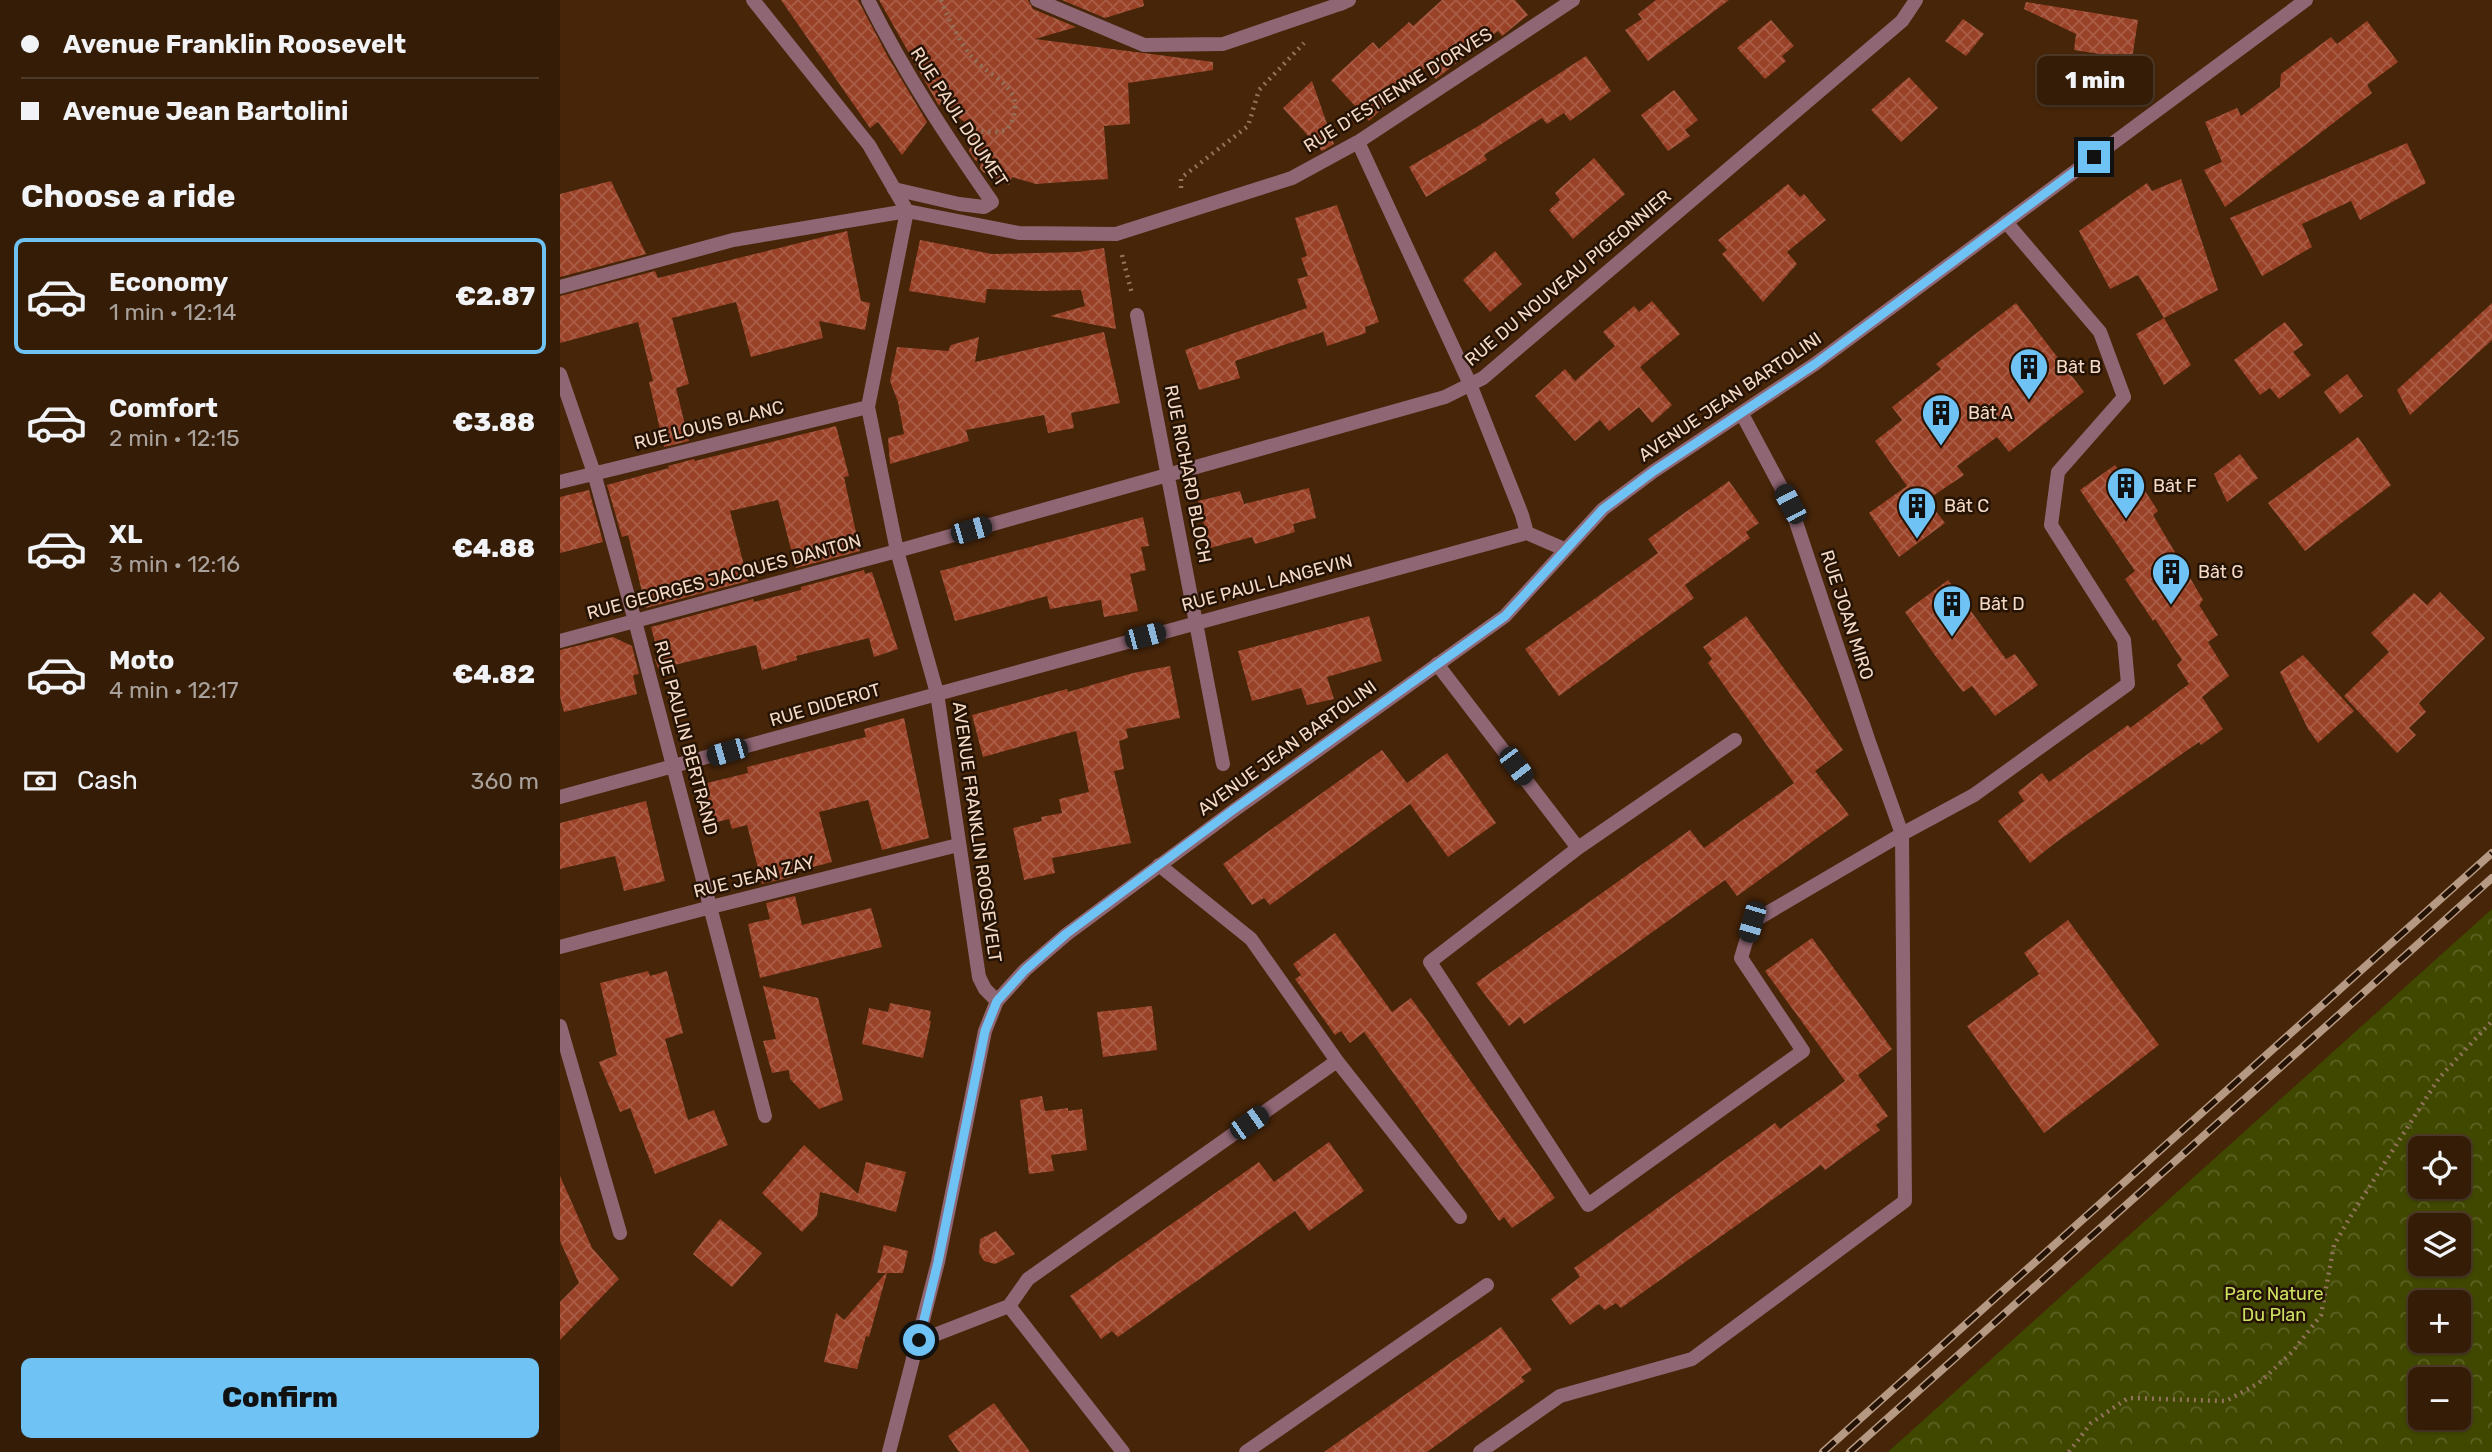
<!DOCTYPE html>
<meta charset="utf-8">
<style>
:root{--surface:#341c07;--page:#3c2511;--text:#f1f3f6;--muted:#a9a19b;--line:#4e3a28;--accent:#6fc2f4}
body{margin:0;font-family:Rubik,sans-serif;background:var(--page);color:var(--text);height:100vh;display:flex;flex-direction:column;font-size:26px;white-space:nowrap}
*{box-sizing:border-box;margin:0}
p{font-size:23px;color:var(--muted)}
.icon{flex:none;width:38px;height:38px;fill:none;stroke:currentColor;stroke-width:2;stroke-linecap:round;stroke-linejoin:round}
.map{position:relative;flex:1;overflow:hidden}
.side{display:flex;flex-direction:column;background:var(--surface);width:560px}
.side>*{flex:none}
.hud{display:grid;align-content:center;height:154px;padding:0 21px;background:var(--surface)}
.tools{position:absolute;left:1848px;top:1136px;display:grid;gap:14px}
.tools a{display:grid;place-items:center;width:63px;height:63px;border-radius:10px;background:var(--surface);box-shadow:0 2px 5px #0004,0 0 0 2px var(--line);font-size:35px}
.end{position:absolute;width:32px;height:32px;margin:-16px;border:9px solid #6fc2f4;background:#111;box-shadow:0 0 0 4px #111}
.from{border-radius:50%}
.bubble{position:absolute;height:49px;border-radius:10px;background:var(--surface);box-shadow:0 2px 5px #0004,0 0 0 2px var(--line);font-size:23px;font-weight:800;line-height:49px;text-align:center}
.car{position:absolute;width:21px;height:42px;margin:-21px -10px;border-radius:9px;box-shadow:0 0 5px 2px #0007;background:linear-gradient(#222 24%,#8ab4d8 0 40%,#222 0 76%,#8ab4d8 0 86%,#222 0)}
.hud b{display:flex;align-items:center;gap:24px;height:66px;font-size:26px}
.hud b+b{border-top:2px solid var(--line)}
.hud i{width:18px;height:18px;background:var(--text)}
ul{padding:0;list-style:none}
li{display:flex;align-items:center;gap:21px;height:116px;margin:0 14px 10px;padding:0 7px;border:4px solid transparent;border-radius:10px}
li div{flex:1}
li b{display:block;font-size:26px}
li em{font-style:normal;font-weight:800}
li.active{border-color:var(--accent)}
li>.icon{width:63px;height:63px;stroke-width:1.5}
h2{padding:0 21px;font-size:32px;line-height:84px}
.pay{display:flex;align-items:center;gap:18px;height:77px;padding:0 21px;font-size:26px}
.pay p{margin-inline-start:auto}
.action{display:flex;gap:14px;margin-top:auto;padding:14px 21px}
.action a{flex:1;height:80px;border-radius:10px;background:var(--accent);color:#111;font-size:28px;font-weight:800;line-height:80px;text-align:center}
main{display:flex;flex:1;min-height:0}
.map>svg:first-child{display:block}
.park{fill:url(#park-crowns);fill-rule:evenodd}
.building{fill:url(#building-cross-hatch)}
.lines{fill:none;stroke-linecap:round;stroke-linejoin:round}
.path{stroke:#92745c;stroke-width:4.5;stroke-dasharray:2 5;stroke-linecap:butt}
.service{stroke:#8f6673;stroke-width:14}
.minor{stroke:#8f6673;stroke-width:14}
.rail-casing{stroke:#b69983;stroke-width:8}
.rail{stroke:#241204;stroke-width:5;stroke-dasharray:16;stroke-linecap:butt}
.route{stroke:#6fc2f4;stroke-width:9}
.labels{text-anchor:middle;stroke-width:5;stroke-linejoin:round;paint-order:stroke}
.street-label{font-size:18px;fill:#f4d9c6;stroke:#241204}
.poi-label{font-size:18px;fill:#f4d9c6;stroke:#241204;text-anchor:start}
.park-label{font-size:18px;fill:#cee261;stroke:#241204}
</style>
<main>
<section class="side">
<div class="hud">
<b><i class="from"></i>Avenue Franklin Roosevelt</b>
<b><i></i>Avenue Jean Bartolini</b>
</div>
<h2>Choose a ride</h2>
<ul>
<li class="active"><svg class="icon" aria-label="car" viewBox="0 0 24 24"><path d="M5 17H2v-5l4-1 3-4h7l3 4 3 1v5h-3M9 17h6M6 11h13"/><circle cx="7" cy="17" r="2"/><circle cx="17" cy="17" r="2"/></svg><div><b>Economy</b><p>1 min · 12:14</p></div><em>€2.87</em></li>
<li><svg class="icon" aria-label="car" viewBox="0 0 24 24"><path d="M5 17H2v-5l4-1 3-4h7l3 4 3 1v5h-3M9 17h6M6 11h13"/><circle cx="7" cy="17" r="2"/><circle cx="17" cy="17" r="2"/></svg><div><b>Comfort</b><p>2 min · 12:15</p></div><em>€3.88</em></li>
<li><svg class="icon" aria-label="car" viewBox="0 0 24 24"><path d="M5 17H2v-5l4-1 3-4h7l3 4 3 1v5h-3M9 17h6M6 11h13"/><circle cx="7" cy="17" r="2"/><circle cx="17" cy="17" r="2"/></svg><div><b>XL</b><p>3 min · 12:16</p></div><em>€4.88</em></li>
<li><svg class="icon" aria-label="car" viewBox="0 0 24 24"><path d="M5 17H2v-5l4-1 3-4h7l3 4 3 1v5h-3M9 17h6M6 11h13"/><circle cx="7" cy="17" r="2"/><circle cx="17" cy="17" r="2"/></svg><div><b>Moto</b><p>4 min · 12:17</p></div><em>€4.82</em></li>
</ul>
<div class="pay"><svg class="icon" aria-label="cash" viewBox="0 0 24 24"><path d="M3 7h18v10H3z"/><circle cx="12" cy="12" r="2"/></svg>Cash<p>360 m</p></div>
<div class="action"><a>Confirm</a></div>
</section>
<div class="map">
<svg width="1932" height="1452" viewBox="0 0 1932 1452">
<defs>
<pattern id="park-crowns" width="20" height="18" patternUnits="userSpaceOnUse" patternTransform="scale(1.75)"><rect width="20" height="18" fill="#404800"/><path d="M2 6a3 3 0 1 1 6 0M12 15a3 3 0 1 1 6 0" fill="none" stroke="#5c6224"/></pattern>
<pattern id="building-cross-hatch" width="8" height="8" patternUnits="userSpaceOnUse" patternTransform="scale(1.75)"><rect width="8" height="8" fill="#9a4228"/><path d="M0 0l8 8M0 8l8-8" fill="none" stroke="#a95d46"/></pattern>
</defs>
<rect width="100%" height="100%" fill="#462509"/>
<path class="park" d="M1932,909V1452H1328ZM1860,1148H1899V1186H1860ZM1860,1225H1899V1264H1860ZM1860,1302H1899V1340H1860ZM1860,1379H1899V1418H1860Z"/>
<path class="building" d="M221,0H298L328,57L367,122L342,155L318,122L310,128Z
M319,0H468L473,9L516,27L475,39L653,62V70L568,83L570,124L544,126L548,179L476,184L452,177L449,185L423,172L420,168L421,163L415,160L409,151L416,130L380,104L379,106Z
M502,0H583L584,6L545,18Z
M882,0H955L968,15L942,36L938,31L876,79L865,68L809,121L771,80L813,42L819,49L849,22L853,26Z
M1096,0H1169L1088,61L1065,30L1082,19L1078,14Z
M1466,2L1578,20L1572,59L1514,50L1516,34L1464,9Z
M1403,19L1424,34L1406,56L1385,41Z
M1211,20L1234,46L1222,56L1226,61L1205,79L1177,48Z
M1807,21L1838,62L1807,85L1812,93L1665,207L1644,170L1662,162L1645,122L1677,108L1681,116L1720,87L1721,74L1771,37L1777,44Z
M1026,56L1051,91L1010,121L1004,113L987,124L982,118L924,155L927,160L866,197L849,167L920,125Z
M1349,77L1378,108L1341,142L1311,110Z
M752,81L774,144L762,151L723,108Z
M1114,90L1138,120L1125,130L1130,136L1108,151L1081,115Z
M1847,143L1866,183L1800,220L1791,201L1742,224L1752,247L1702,276L1670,218Z
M1034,158L1065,194L1013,239L989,210L1000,200L995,193Z
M1621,179L1658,290L1604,318L1578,275L1550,289L1519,231L1587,183L1592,191Z
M51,181L86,254L0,277V194Z
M1228,184L1240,197L1244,194L1266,220L1227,252L1237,264L1203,302L1162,254L1167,250L1158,240Z
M777,205L819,322L805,327L806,333L767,346L763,332L675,361L680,378L639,390L625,350L747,308L737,279L748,276L741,258L747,256L735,218Z
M287,231L301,301L310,303L305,330L259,321L263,338L191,357L176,302L112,318L129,384L116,388L129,441L104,447L89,382L93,381L78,322L0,343V296L95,271L98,278Z
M360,240L432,254L518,252L544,248L556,329L490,316L525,306L521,290L480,291L427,289L425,303L349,291Z
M935,251L962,284L930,312L903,280Z
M1092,301L1120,334L1080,367L1112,405L1092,423L1079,407L1049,431L1040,420L1015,441L975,396L1005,369L1015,381L1055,346L1043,332L1074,306L1079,312Z
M1456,303L1524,392L1449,452L1437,437L1397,466L1404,475L1367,500L1385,523L1339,557L1309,513L1347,486L1315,441L1342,420L1332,407L1381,369L1376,364Z
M1932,303V340L1850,415L1837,390Z
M1604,318L1631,365L1604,385L1576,334Z
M1725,322L1743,345L1733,352L1751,375L1719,399L1710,388L1700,395L1674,360Z
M544,332L560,403L511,413L514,428L488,433L484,415L406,430L409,441L330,464L328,438L344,434L338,402L330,381L337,347L388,351L391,345L419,337L415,362Z
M1787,374L1803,396L1780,414L1764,392Z
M276,426L289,476L284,477L300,551L236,568L218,500L170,511L188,581L86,608L68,535L62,537L47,485L109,468L108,466L134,459L135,461Z
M1798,437L1831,485L1745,551L1708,503Z
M1680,454L1698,478L1667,502L1654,474Z
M1555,465L1575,492L1583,488L1598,511L1593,515L1643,600L1639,605L1658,635L1648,642L1669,676L1642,697L1663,729L1641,745L1639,742L1495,843L1470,863L1438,821L1464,801L1458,792L1482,773L1489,782L1568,725L1570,728L1629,684L1617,665L1622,660L1595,619L1593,621L1565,579L1575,571L1520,490Z
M1169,481L1199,523L1186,532L1190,538L1125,585L1134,598L999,696L965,649L1098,553L1088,539Z
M749,488L756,518L733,524L735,532L695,544L692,537L650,548L638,501L680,491L684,504Z
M29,490L43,542L0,553V497Z
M583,517L589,546L581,547L586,570L570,574L578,611L544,617L541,600L490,609L487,596L395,621L380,571Z
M304,570L305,574L312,572L338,649L314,657L309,638L236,656L237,660L202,670L196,645L98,669L95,659L100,661L91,627L193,599L194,602L241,590V587Z
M1388,580L1446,659L1455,654L1478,685L1435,716L1412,686L1403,692L1374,654L1345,612Z
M1880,592L1925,638L1859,703L1866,712L1849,728L1856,735L1837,753L1784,696L1829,652L1811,633L1854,593L1867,605Z
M809,616L822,661L767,677L774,699L747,705L741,688L692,701L678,651Z
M1186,616L1283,750L1255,771L1289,815L1177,896L1165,880L964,1024L960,1017L949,1026L916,983L1130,830L1144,848L1234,783L1148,663L1152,659L1143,647Z
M53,637L72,646L79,674L73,675L77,694L4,712L0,697V650Z
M1743,655L1794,711L1758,743L1748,729L1720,672Z
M610,666L620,718L566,729L568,738L559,741L564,769L554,771L571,843L492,858L495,873L464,880L453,828L482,821L481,817L502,813L499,799L529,792L516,731L423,757L412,715L507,689L508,692L573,673Z
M344,718L369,838L322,850L308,800L259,812L272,862L230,873L231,877L202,884L187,825L172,829L169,819L153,823L143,784L188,773L187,767L306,737L304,729Z
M822,750L847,783L887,753L936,823L888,857L850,804L710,905L704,898L692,905L663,864Z
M86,801L105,881L64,891L55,856L0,869V823Z
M235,896L242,925L311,908L322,947L200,978L188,924L210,919L206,903Z
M1508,920L1599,1045L1484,1133L1407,1026L1479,974L1464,953Z
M775,933L832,1012L851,998L995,1198L952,1228L944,1217L939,1221L804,1032L790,1043L781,1031L775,1035L735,979L741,975L733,964Z
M1252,938L1332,1049L1298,1075L1328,1116L1316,1125L1320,1130L1265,1170L1261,1165L1061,1308L1056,1303L1045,1310L1039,1304L1010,1325L991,1299L1020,1277L1014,1268L1215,1123L1220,1129L1285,1081L1205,971Z
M88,971L90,976L107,971L123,1033L105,1039L128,1120L154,1110L168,1145L95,1174L70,1108L60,1112L39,1062L57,1055L40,983Z
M203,986L258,998L283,1100L259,1109L230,1079L229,1070L212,1073L203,1041L216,1039Z
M330,1003L371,1011L369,1021H371L363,1058L302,1044L309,1008L328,1012Z
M592,1006L597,1050L543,1057L537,1012Z
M482,1096L485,1111L508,1108V1111L522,1109L527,1150L491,1155L494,1171L469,1174L460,1100Z
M769,1142L804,1191L749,1231L735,1211L558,1337L552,1331L541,1339L510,1296L699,1162L714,1182Z
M244,1145L298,1194L306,1162L346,1172L336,1212L260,1192L257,1216L242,1232L202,1193Z
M0,1176L32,1248L59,1279L0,1340V1302L19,1283L0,1241Z
M160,1219L202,1253L172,1287L133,1254Z
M436,1231L455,1254L435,1264L424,1261L419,1253L420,1239Z
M324,1245L348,1251L343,1273H327L309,1337L306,1336L297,1369L264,1362L276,1313L284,1320L326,1273H317Z
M941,1327L972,1370L961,1377L965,1381L867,1452H764Z
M434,1403L470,1452H399L388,1436Z"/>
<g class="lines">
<path class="path" d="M381,0C386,15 400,42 410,55C430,80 472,86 448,129L439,132L410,131
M621,188V178L688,126L699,90L744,43
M562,255L572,294
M1509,1452L1531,1423L1568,1398L1666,1401L1699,1383L1733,1351L1761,1315L1774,1245L1792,1214L1879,1078L1932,1021"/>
<path class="service" d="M308,0C344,72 386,136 432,202L424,207L399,204L334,189
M477,0L584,45L663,44L780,4
M877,664L1018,848L1175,740
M1018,848L870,962L1028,1205L1243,1051L1181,958L1192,922L1342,834L1414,795L1568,684L1564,640L1491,525L1498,472L1564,397L1540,332L1446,222
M599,865L691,939L777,1061
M449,1306L468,1279L777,1061L900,1217
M359,1341L449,1306L563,1452
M686,1452L927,1285
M920,1452L1000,1396L1132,1359L1345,1201L1342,834"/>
<path class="minor" d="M193,0L309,145L347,211
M780,4L789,0
M798,142L910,384L962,515L967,533
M347,211L308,407L337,551L377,693L419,977L425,989L437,1001
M0,287L173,240L347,211L459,233L556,234L732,178L798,142L1013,0
M577,315L663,764
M0,374L34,473L75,621L205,1116
M1182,414L1230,504L1308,739L1342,834
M0,482L308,407
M0,641L337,551L885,397L923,378L1342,21L1356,0
M0,797L967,533L1004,549
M0,947L151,907L398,845
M0,1026L60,1233
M329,1452L378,1262L425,1031L437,1001L465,970L507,934L673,811L945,616L1043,509L1094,471L1255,364L1746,0"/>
<g class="rail-casing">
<path id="rail" d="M1263,1452L1932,853
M1290,1452L1932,878"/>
</g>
<use href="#rail" class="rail"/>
</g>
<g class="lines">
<path class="route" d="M359,1340L378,1262L425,1031L437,1001L465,970L506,934L673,810L945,616L1043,509L1094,471L1255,364L1534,157"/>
</g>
<defs>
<g id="building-pin" transform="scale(2.0125)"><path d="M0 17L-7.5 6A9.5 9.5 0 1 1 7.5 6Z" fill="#6fc2f4" stroke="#241204"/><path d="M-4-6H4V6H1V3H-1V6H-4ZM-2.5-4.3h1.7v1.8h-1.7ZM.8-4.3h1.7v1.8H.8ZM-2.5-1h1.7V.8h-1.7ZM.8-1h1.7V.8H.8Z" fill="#111"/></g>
</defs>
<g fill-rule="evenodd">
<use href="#building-pin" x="1469" y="367"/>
<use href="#building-pin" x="1381" y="413"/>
<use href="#building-pin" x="1566" y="486"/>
<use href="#building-pin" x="1357" y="506"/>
<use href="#building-pin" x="1611" y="572"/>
<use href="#building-pin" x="1392" y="604"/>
</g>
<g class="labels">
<g class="street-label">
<text transform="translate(838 90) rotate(-32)" y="6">RUE D'ESTIENNE D'ORVES</text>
<text transform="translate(399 117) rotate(57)" y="6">RUE PAUL DOUMET</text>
<text transform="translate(1008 278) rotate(-40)" y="6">RUE DU NOUVEAU PIGEONNIER</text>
<text transform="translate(1170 397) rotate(-34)" y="6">AVENUE JEAN BARTOLINI</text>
<text transform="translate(149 425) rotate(-14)" y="6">RUE LOUIS BLANC</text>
<text transform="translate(628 474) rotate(79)" y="6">RUE RICHARD BLOCH</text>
<text transform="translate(164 577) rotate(-15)" y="6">RUE GEORGES JACQUES DANTON</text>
<text transform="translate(707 583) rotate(-15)" y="6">RUE PAUL LANGEVIN</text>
<text transform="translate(1287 615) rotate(72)" y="6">RUE JOAN MIRO</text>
<text transform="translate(265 705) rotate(-16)" y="6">RUE DIDEROT</text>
<text transform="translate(126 738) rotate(75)" y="6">RUE PAULIN BERTRAND</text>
<text transform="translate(727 748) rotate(-36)" y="6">AVENUE JEAN BARTOLINI</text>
<text transform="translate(417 832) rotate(82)" y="6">AVENUE FRANKLIN ROOSEVELT</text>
<text transform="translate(194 877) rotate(-14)" y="6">RUE JEAN ZAY</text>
</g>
<g class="poi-label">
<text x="1496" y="373">Bât B</text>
<text x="1408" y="419">Bât A</text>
<text x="1593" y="492">Bât F</text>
<text x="1384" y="512">Bât C</text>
<text x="1638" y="578">Bât G</text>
<text x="1419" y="610">Bât D</text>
</g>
<g class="park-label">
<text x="1714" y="1300">Parc Nature<tspan x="1714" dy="21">Du Plan</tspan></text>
</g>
</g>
</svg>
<div class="tools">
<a><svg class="icon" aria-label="locate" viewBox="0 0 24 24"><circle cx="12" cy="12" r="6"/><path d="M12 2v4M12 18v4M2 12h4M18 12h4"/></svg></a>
<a><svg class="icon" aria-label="layers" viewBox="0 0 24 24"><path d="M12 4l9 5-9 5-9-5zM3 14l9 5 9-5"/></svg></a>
<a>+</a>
<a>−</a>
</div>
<i class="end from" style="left:359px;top:1340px"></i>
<i class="end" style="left:1534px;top:157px"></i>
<div class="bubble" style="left:1477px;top:56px;width:116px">1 min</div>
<i class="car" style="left:1230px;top:504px;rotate:332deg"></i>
<i class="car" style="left:411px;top:530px;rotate:74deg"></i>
<i class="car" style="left:585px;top:636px;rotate:75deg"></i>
<i class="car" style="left:167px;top:752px;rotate:254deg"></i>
<i class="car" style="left:956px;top:766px;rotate:143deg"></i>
<i class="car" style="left:1192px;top:922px;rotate:196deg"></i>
<i class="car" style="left:689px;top:1123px;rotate:55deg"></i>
</div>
</main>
